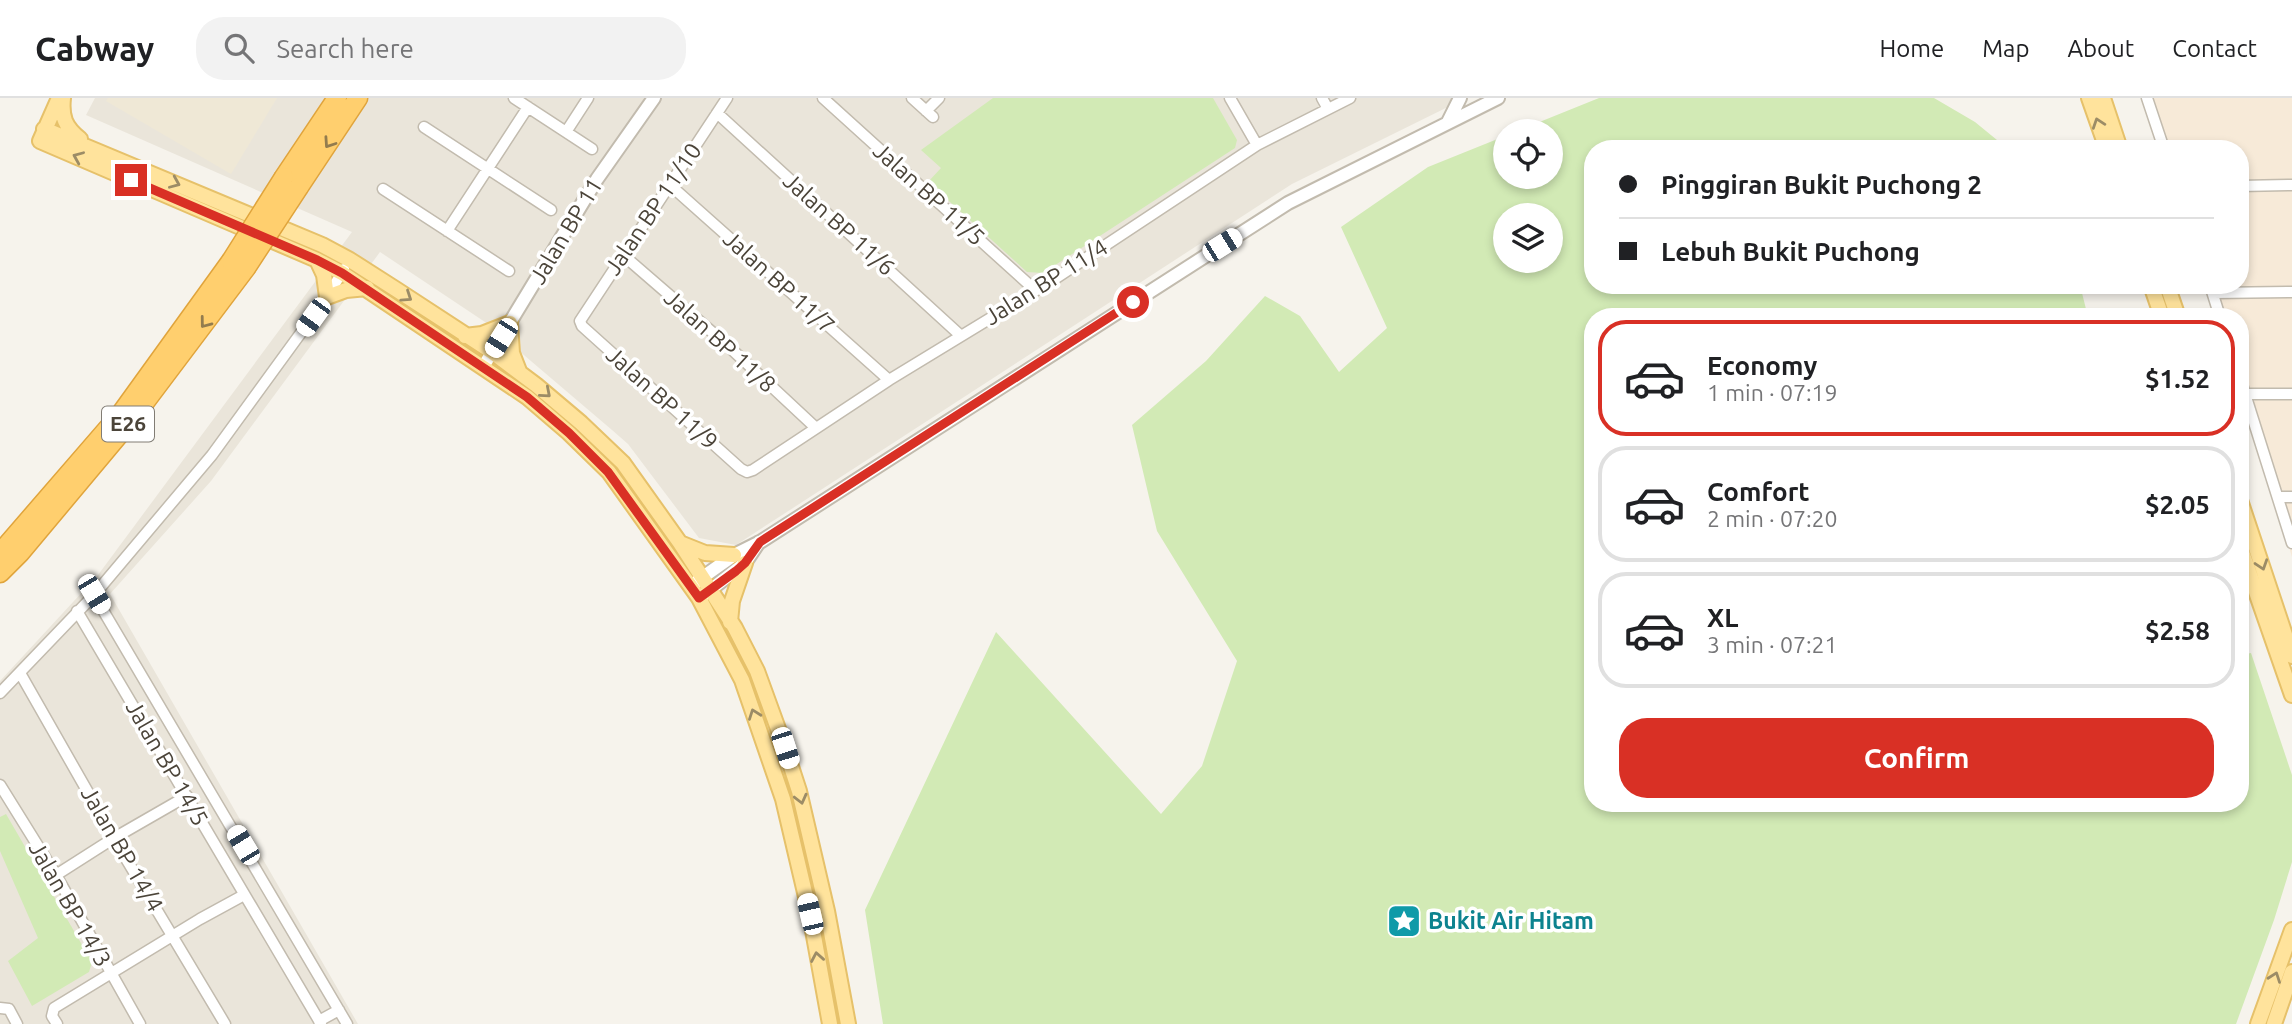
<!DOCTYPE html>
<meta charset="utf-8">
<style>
:root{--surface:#fff;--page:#f2f2f2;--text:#202124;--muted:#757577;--line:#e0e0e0;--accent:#d93025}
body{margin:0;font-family:Ubuntu,sans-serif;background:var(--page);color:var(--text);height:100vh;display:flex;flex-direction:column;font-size:26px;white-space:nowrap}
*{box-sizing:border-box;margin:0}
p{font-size:23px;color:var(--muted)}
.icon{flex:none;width:38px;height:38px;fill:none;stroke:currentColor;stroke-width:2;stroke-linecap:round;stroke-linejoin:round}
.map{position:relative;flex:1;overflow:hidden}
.drawer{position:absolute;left:1584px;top:210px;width:665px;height:504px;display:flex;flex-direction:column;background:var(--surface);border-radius:28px;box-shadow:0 4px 10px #0003}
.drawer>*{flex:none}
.banner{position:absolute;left:1584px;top:42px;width:665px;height:154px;border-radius:28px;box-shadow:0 4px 10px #0003;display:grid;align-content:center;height:154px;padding:0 35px;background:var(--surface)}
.fabs{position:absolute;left:1493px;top:21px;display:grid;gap:14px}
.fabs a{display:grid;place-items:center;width:70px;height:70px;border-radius:50%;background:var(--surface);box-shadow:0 4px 10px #0003;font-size:35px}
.end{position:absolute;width:32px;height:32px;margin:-16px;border:9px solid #d93025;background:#fff;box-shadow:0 0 0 4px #fff}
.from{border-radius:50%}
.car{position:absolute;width:21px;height:42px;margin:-21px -10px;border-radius:9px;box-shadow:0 0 5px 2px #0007;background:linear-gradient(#fff 24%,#345 0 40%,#fff 0 76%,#345 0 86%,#fff 0)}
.banner b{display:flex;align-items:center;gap:24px;height:66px;font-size:26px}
.banner b+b{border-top:2px solid var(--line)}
.banner i{width:18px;height:18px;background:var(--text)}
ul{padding:12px 0 0;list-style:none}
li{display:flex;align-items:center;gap:21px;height:116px;margin:0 14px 10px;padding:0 21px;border:4px solid var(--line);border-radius:28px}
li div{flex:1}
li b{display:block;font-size:26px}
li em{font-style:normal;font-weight:700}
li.selected{border-color:var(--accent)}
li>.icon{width:63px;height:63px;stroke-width:1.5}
.button{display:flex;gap:14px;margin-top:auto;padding:14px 35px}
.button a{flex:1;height:80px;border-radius:28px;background:var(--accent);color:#fff;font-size:28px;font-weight:700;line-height:80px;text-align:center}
header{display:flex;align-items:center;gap:42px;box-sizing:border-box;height:98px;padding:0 35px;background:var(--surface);border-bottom:2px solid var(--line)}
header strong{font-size:33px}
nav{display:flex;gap:38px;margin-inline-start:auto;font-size:24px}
.search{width:490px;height:63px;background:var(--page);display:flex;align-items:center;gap:18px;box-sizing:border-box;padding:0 24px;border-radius:28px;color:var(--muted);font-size:26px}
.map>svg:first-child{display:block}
.residential{fill:#eae5da}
.commercial{fill:#f7ead8}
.education{fill:#efe8d6}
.green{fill:#d2eab5;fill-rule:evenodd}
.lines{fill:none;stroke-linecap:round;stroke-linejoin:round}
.minor-casing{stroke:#c2bbae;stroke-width:13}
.tertiary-casing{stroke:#c2bbae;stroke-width:16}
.primary-casing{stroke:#e6c16a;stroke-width:18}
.motorway-casing{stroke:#e0a43c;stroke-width:21}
.minor{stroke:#fff;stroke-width:10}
.tertiary{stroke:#fff;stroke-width:12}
.primary{stroke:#ffe39c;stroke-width:14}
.motorway{stroke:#ffcf6e;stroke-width:18}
.motorway-bridge-casing{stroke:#e0a43c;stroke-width:21;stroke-linecap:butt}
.motorway-bridge{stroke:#ffcf6e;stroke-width:18}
.oneway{stroke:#9c8c66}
.oneway2{stroke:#937c4e}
.route{stroke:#d93025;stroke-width:9}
.labels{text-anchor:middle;stroke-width:7;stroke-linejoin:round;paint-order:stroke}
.shield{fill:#fff;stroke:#817c74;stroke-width:2}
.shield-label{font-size:21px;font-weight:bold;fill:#4b4439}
.street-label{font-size:23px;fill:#4b4439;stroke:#fff}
.culture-label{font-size:23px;font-weight:bold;fill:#0d838f;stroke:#fff;text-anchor:start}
</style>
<header>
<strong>Cabway</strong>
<div class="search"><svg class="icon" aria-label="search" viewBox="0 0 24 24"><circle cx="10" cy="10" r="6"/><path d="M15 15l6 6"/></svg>Search here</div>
<nav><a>Home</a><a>Map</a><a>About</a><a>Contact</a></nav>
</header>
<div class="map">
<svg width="2292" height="926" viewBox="0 0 2292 926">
<rect width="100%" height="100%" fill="#f6f3ec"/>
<path class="residential" d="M95,0H1466L1292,86L736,447L699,440L628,346L612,332L485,224L380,154L211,383L110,496L358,926H0V583L98,477L352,134L86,17Z"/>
<path class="commercial" d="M2151,0H2292V459L2240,290V219H2218L2208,187H2240V51H2166Z"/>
<path class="education" d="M108,0H277L231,76L106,3Z"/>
<path class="green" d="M993,0H1213L1237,42L1235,50L1043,175L1027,174L928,84L941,70L921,52Z
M1599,0H1934L1975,24L2008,51H1592V187H2080L2088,219H1592V705H2240V557L2251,555L2292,677V764L2274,822L2236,926H883L865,812L996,534L1161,716L1202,668L1237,563L1157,433L1132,327L1206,263L1265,198L1300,218L1339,274L1387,230L1341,129L1428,69L1505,38V79H1550V33H1517ZM1505,117H1550V163H1505Z
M6,716L92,864L89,874L32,908L8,863L38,840L0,753V719Z"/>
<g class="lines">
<g class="minor-casing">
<path id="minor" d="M514,0L592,51
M727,0L580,223L582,228L741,371L747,374L753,372L889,282L1053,182L1257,47L1350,0
M823,0L1035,192
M912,0L933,19
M1230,0L1257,47
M1322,0L1328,11
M2147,0L2164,51
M926,13L939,0
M717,15L960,237
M424,29L551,112
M566,34L588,0
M670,87L889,282
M2240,88L2292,87
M383,91L509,173
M447,133L528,9
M623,157L727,247L816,330
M2210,187L2220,219
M2213,195L2292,194
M2240,280L2292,445
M2245,296H2292
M2278,399H2292
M94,497L212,357L327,199L344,171
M77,513L321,926
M20,575L122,754L225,926
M0,595L94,497L347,926
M0,687L56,777L140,926
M56,777L114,740L187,698
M0,910L9,911L17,926
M319,923L339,912
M57,926L52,918L54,910L200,821L244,797"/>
</g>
<g class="tertiary-casing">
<path id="tertiary" d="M1448,24L1460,0
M483,269L597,81L654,0
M696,484L734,457L760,444L1288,105L1498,0
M705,496L745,465L759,444"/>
</g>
<g class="primary-casing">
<path id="primary" d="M59,0L40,43L317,162L342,175L527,299L569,335L609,374L699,500L742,582L783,701L810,816L830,926
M63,0C61,19 65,29 80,41
M2089,0L2107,51
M2103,0L2120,51
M44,31L322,147L350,162L397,192L492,254L536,287L581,325L623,365L680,445L735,530L757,573L785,650L799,693L827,813L848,926
M317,162L324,177L327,199L346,192L367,190
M2151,187L2162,219
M2167,187L2178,219
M465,238L482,236L510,225L512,255L519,273
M2240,402L2292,558
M680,445L705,455L734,457
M2240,448L2292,597
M730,524L732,503L745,465
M2258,926L2292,832
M2274,926L2292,874"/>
</g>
<g class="motorway-casing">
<path id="motorway" d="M284,79L337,0
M299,89L358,0
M0,455L122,314L231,163
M0,475L20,455L133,320L246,170"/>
</g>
<use href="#minor" class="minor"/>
<use href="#tertiary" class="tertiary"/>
<use href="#primary" class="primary"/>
<use href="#motorway" class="motorway"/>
<g class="motorway-bridge-casing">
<path id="motorway-bridge" d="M231,163L284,79
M246,170L299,89"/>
</g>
<use href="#motorway-bridge" class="motorway-bridge"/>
</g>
<defs><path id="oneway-chevron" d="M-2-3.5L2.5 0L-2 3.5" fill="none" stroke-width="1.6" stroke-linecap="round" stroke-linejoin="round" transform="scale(1.75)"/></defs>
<g class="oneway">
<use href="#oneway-chevron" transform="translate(2098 25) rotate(-109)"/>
<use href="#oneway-chevron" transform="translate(78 59) rotate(-157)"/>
<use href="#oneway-chevron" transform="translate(175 85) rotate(23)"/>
<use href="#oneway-chevron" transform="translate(407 199) rotate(34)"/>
<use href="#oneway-chevron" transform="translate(546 295) rotate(41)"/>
<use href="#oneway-chevron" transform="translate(2262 467) rotate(72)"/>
<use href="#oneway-chevron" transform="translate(754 616) rotate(-110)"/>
<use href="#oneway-chevron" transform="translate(801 701) rotate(76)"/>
<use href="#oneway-chevron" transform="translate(817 859) rotate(-100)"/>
<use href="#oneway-chevron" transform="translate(2275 879) rotate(-70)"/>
</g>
<g class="oneway2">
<use href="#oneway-chevron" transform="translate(329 45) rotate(124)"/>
<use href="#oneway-chevron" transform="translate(205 225) rotate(127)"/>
</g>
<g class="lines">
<path class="route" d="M131,82L317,162L342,175L527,299L569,335L608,374L699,500L736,473L745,465L760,444L1133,204"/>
</g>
<defs>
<g id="sight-square" transform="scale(1.75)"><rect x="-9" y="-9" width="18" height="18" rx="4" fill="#0f9aa8" stroke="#fff"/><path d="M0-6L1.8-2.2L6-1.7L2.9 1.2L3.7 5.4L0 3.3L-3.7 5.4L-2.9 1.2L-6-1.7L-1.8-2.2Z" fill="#fff"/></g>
</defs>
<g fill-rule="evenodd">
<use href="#sight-square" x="1404" y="823"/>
</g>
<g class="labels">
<rect class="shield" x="102" y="308.5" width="52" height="35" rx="5"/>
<g class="shield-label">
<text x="128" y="333">E26</text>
</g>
<g class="street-label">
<text transform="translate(929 96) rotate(42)" y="8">Jalan BP 11/5</text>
<text transform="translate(653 111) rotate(-56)" y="8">Jalan BP 11/10</text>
<text transform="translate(839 126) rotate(42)" y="8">Jalan BP 11/6</text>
<text transform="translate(566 133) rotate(-59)" y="8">Jalan BP 11</text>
<text transform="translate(779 184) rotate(42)" y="8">Jalan BP 11/7</text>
<text transform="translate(1046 184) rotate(-32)" y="8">Jalan BP 11/4</text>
<text transform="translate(720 243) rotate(42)" y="8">Jalan BP 11/8</text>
<text transform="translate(662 300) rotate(42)" y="8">Jalan BP 11/9</text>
<text transform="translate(167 665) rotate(60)" y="8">Jalan BP 14/5</text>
<text transform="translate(122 751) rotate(60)" y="8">Jalan BP 14/4</text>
<text transform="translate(70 806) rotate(60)" y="8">Jalan BP 14/3</text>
</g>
<g class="culture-label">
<text x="1428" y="831">Bukit Air Hitam</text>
</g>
</g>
</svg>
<div class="fabs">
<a><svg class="icon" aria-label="locate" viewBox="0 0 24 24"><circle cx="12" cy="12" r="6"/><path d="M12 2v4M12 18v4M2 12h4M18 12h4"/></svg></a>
<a><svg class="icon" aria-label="layers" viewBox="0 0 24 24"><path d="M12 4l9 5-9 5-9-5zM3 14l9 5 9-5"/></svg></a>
</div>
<i class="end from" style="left:1133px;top:204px"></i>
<i class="end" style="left:131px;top:82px"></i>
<i class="car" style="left:1222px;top:147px;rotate:58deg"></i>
<i class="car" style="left:313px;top:219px;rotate:216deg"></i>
<i class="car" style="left:501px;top:240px;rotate:212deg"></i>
<i class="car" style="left:94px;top:496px;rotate:149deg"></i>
<i class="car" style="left:785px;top:650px;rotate:162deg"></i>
<i class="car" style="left:243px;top:747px;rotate:329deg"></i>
<i class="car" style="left:810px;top:816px;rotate:347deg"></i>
<div class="banner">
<b><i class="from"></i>Pinggiran Bukit Puchong 2</b>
<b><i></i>Lebuh Bukit Puchong</b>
</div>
<section class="drawer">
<ul>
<li class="selected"><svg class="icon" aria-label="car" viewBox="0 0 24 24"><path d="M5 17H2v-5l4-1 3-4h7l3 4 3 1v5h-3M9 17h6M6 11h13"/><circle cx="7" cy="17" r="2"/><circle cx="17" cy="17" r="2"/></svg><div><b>Economy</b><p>1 min · 07:19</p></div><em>$1.52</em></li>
<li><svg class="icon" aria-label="car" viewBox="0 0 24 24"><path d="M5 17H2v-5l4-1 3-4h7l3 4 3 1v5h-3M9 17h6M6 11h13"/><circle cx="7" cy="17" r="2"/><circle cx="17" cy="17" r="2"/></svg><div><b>Comfort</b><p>2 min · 07:20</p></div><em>$2.05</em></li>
<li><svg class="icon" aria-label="car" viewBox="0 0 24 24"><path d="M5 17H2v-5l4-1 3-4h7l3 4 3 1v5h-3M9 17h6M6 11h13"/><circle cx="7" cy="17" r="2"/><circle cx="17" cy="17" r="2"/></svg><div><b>XL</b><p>3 min · 07:21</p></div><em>$2.58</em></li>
</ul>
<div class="button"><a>Confirm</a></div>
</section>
</div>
